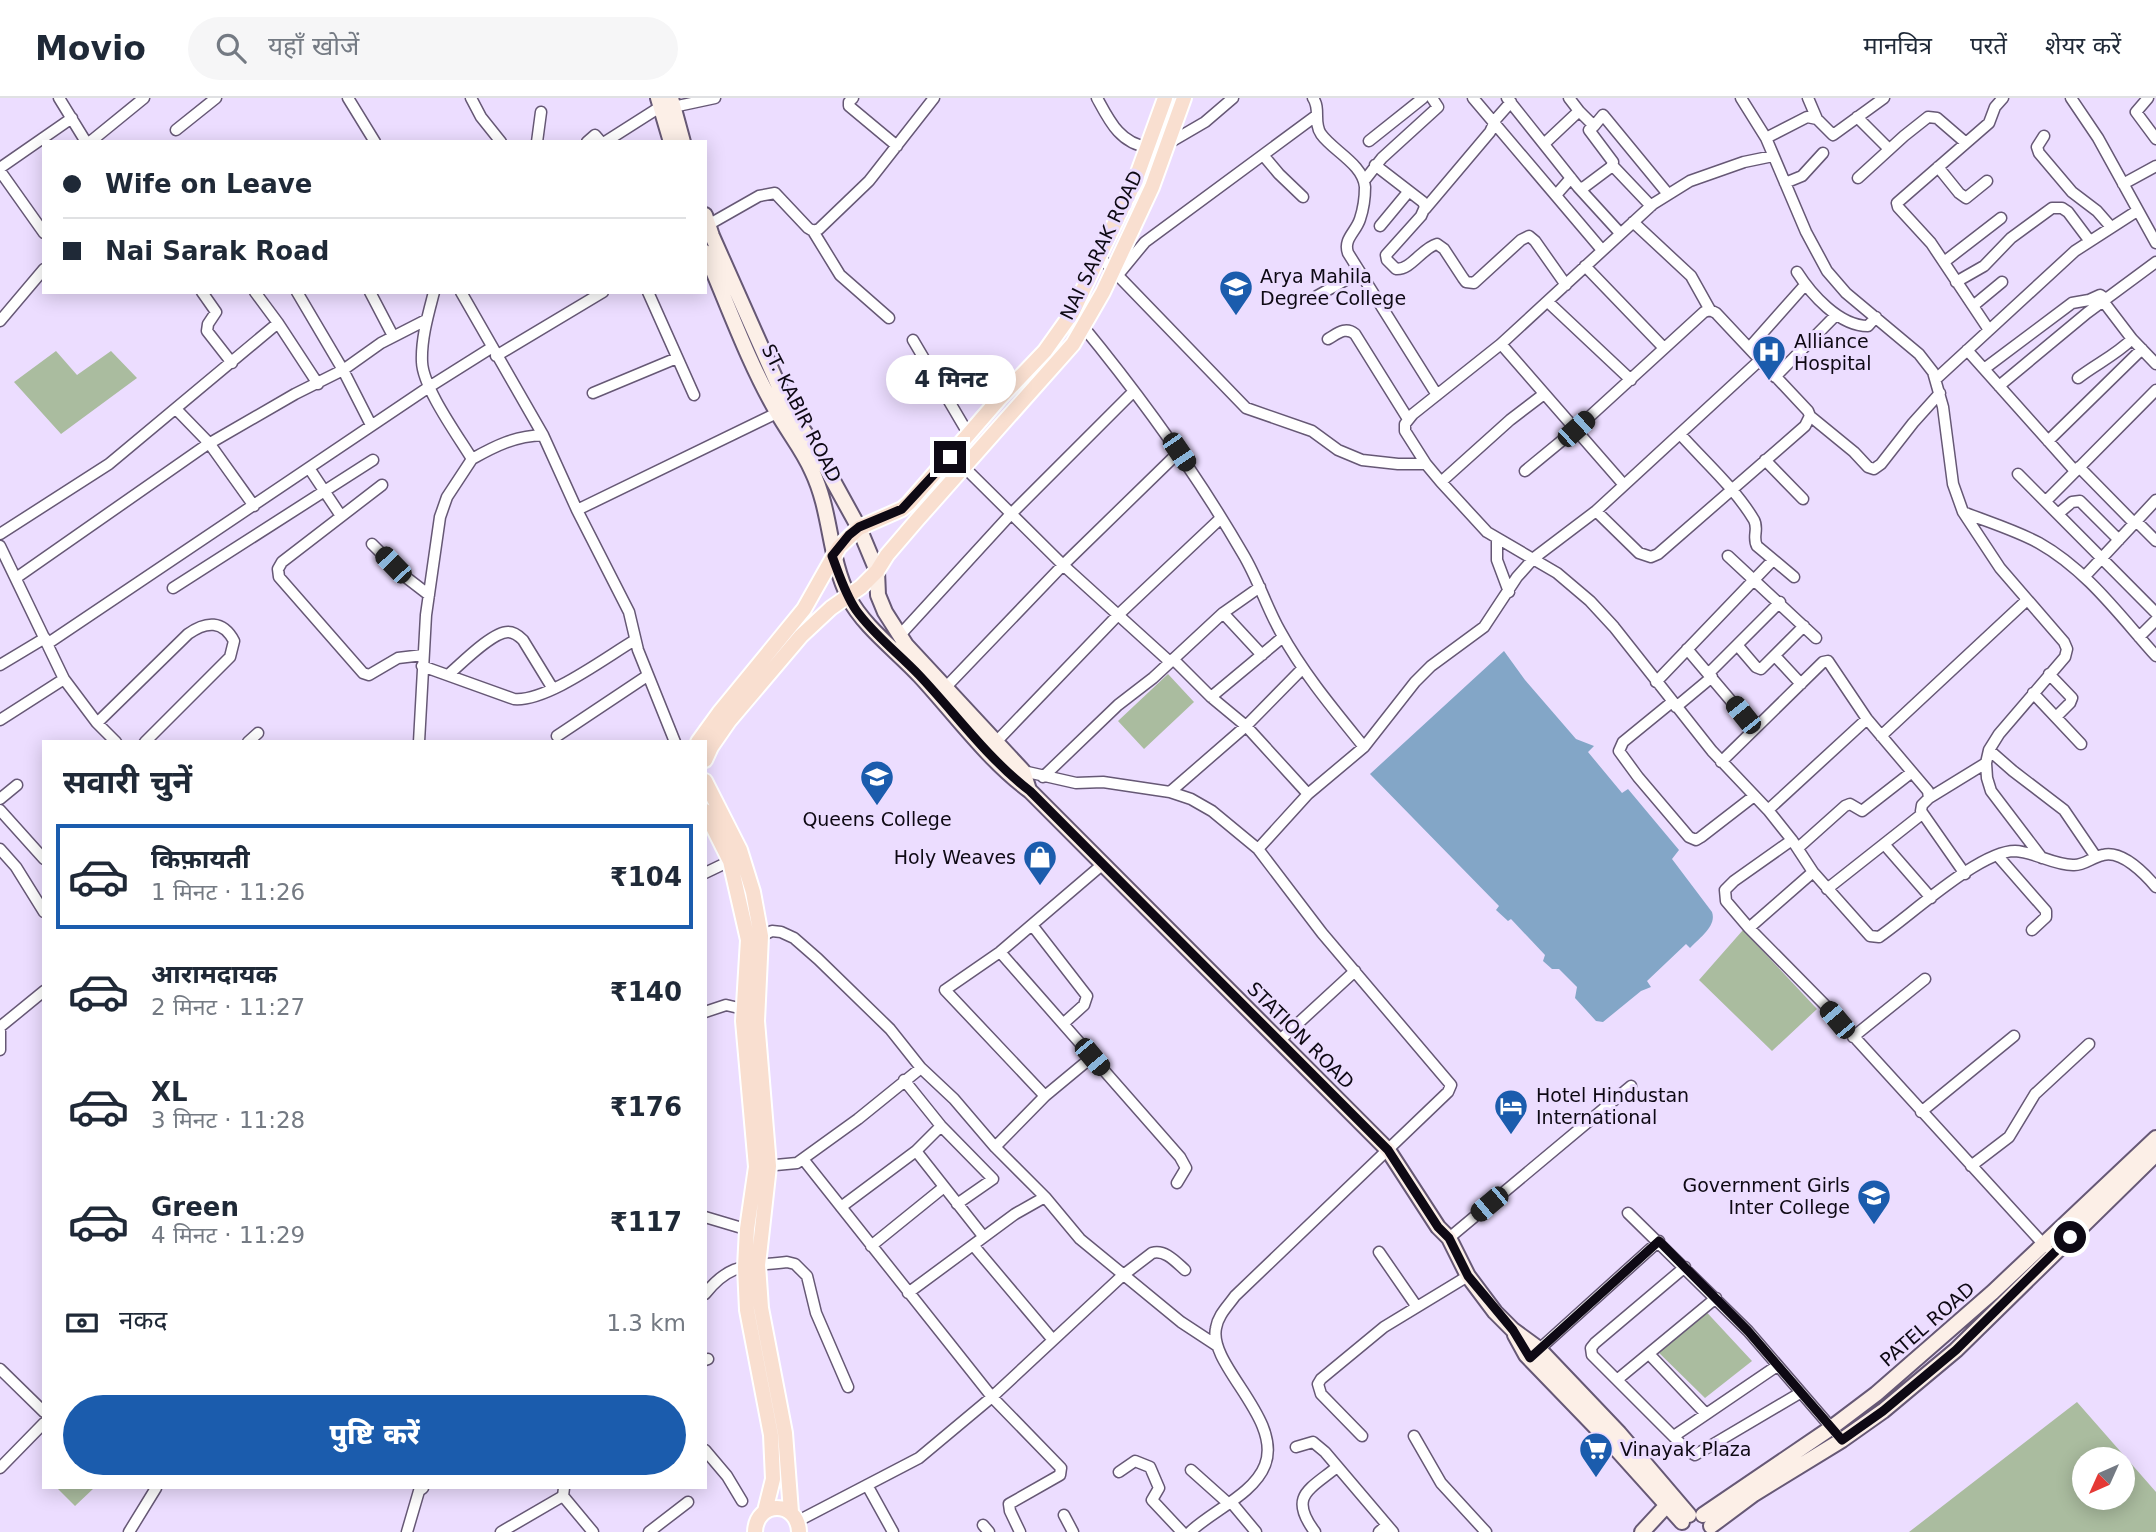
<!DOCTYPE html>
<html lang="hi">
<meta charset="utf-8">
<style>
:root{--surface:#fff;--page:#f6f6f7;--text:#1f2937;--muted:#747a83;--line:#e0e1e3;--accent:#1b5cad}
body{margin:0;font-family:"DejaVu Sans","Noto Sans Devanagari",sans-serif;background:var(--page);color:var(--text);height:100vh;display:flex;flex-direction:column;font-size:26px;white-space:nowrap}
*{box-sizing:border-box;margin:0}
p{font-size:23px;color:var(--muted)}
.icon{flex:none;width:38px;height:38px;fill:none;stroke:currentColor;stroke-width:2;stroke-linecap:round;stroke-linejoin:round}
.map{position:relative;flex:1;overflow:hidden}
.panel{position:absolute;left:42px;top:642px;width:665px;height:749px;display:flex;flex-direction:column;background:var(--surface);border-radius:0px;box-shadow:0 4px 18px #0003}
.panel>*{flex:none}
.banner{position:absolute;left:42px;top:42px;width:665px;height:154px;border-radius:0px;box-shadow:0 4px 18px #0003;display:grid;align-content:center;height:154px;padding:0 21px;background:var(--surface)}
.needle{width:46px;rotate:225deg}
.tools{position:absolute;left:2072px;top:1349px;display:grid;gap:14px}
.tools a{display:grid;place-items:center;width:63px;height:63px;border-radius:50%;background:var(--surface);box-shadow:0 4px 18px #0003;font-size:35px}
.end{position:absolute;width:32px;height:32px;margin:-16px;border:9px solid #0e0914;background:#fff;box-shadow:0 0 0 4px #fff}
.from{border-radius:50%}
.bubble{position:absolute;height:49px;border-radius:24px;background:var(--surface);box-shadow:0 4px 18px #0003;font-size:23px;font-weight:800;line-height:49px;text-align:center}
.car{position:absolute;width:21px;height:42px;margin:-21px -10px;border-radius:9px;box-shadow:0 0 5px 2px #0007;background:linear-gradient(#222 24%,#8ab4d8 0 40%,#222 0 76%,#8ab4d8 0 86%,#222 0)}
.banner b{display:flex;align-items:center;gap:24px;height:66px;font-size:26px}
.banner b+b{border-top:2px solid var(--line)}
.banner i{width:18px;height:18px;background:var(--text)}
ul{padding:0;list-style:none}
li{display:flex;align-items:center;gap:21px;height:105px;margin:0 14px 10px;padding:0 7px;border:4px solid transparent;border-radius:0px}
li div{flex:1}
li b{display:block;font-size:26px}
li em{font-style:normal;font-weight:800}
li.on{border-color:var(--accent)}
li>.icon{width:63px;height:63px;stroke-width:1.5}
h2{padding:0 21px;font-size:32px;line-height:84px}
.pay{display:flex;align-items:center;gap:18px;height:77px;padding:0 21px;font-size:26px}
.pay p{margin-inline-start:auto}
.cta{display:flex;gap:14px;margin-top:auto;padding:14px 21px}
.cta a{flex:1;height:80px;border-radius:42px;background:var(--accent);color:#fff;font-size:28px;font-weight:800;line-height:80px;text-align:center}
header{display:flex;align-items:center;gap:42px;box-sizing:border-box;height:98px;padding:0 35px;background:var(--surface);border-bottom:2px solid var(--line)}
header strong{font-size:33px}
nav{display:flex;gap:38px;margin-inline-start:auto;font-size:24px}
.search{width:490px;height:63px;background:var(--page);display:flex;align-items:center;gap:18px;box-sizing:border-box;padding:0 24px;border-radius:38px;color:var(--muted);font-size:26px}
.map>svg:first-child{display:block}
.green{fill:#aabc9f;fill-rule:evenodd}
.water{fill:#83a6c7}
.lines{fill:none;stroke-linecap:round;stroke-linejoin:round}
.street-casing{stroke:#665875;stroke-width:13}
.secondary-casing{stroke:#665875;stroke-width:18}
.primary-casing{stroke:#fff;stroke-width:18}
.street{stroke:#fff;stroke-width:10}
.secondary{stroke:#fcefe7;stroke-width:14}
.primary{stroke:#f9dfd0;stroke-width:14}
.route{stroke:#0e0914;stroke-width:9}
.labels{text-anchor:middle;stroke-width:6;stroke-linejoin:round;paint-order:stroke}
.street-label{font-size:19px;fill:#0e0914;stroke:#ecddff}
.poi-label{font-size:19px;fill:#0e0914;stroke:#ecddff;text-anchor:start}
</style>
<header>
<strong>Movio</strong>
<div class="search"><svg class="icon" aria-label="search" viewBox="0 0 24 24"><circle cx="10" cy="10" r="6"/><path d="M15 15l6 6"/></svg>यहाँ खोजें</div>
<nav><a>मानचित्र</a><a>परतें</a><a>शेयर करें</a></nav>
</header>
<div class="map">
<svg width="2156" height="1434" viewBox="0 0 2156 1434">
<rect width="100%" height="100%" fill="#ecddff"/>
<path class="green" d="M56,253L77,277L111,253L137,280L61,336L14,284Z
M1168,576L1194,604L1144,651L1118,623Z
M1743,832L1817,911L1772,953L1699,882Z
M1699,1206L1752,1263L1705,1300L1652,1248Z
M2077,1304L2156,1394V1434H1909ZM2084,1362H2123V1400H2084Z
M57,1390H94L75,1408Z"/>
<path class="water" d="M1504,553L1525,582L1576,641L1594,648L1588,654L1622,695L1628,691L1679,752L1672,761L1712,814C1717,828 1699,840 1690,850L1686,846L1647,883L1651,889L1641,893L1603,924L1596,923L1575,900L1577,889L1559,871H1552L1543,863L1545,857L1511,821L1508,823L1496,812L1499,808L1370,676Z"/>
<g class="lines">
<g class="street-casing">
<path id="street" d="M59,0L86,44
M348,0L375,44
M471,0L481,19L501,44
M853,0L849,4V8L897,48
M1097,0C1109,22 1120,46 1148,49
M1313,0C1321,11 1313,24 1321,36C1333,53 1363,66 1365,89C1365,99 1363,112 1360,121C1356,134 1343,141 1348,155L1437,297
M1473,0L1602,152
M1507,0L1578,89L1583,90L1611,69L1613,64L1589,32L1594,28L1579,13
M1741,0L1766,40L1806,134L1827,173L1846,195L1919,256L1933,274L1943,309L1953,386L1963,414L2000,470L2064,544L2067,551L2065,559L1999,636L1989,652L1986,665L1987,680L1991,693L2042,760
M1808,0L1817,21
M2071,0L2098,40L2156,145
M2148,0L2136,14L2156,41
M673,9L715,0
M1857,19L1889,51
M1594,28L1603,17L1668,96
M176,32L216,0
M2044,38L2037,49L2039,55L2072,94L2097,113L2111,129
M1766,40L1807,19L1817,21L1833,37L1884,0
M1369,43L1423,0
M90,44L144,0
M537,44L541,14
M587,44L595,37L601,44
M605,44L660,9
M1169,45L1205,24L1233,0
M1545,45L1579,13L1569,0
M1263,57L1279,76L1303,99
M1773,58L1744,64L1690,83L1653,106L1501,246L1413,316L1405,326V333L1426,366L1441,384L1487,434L1557,475L1590,503L1614,529L1712,653L1768,712L1792,742L1813,774L1870,838L1879,839C1910,818 1979,753 2015,753C2035,754 2053,767 2073,767C2084,768 2092,759 2103,757C2122,752 2145,776 2156,789
M1375,67L1423,104L1425,109L1421,118L1386,157L1387,162L1396,171C1411,172 1422,150 1437,146L1444,151L1463,180L1466,184L1474,185L1521,142L1529,138L1535,143L1566,187
M1612,67L1651,108
M1938,69L1959,95L1966,100L1987,83
M0,70L72,20
M0,73L44,135
M1858,80L1904,38L1928,19L1937,20L1966,45
M1364,83L1382,60L1438,9L1432,0
M1785,85L1802,78L1823,55
M2123,86L2156,68
M1578,89L1620,135
M1556,97L1571,80
M1425,111L1490,34L1496,21L1511,4
M1633,124L1691,178L1710,212
M708,127L759,98L775,95L808,130L813,133L819,131L869,83L934,0
M1380,128L1409,93
M813,133L840,177L889,220
M1100,159L1246,310L1312,333L1338,352L1362,362L1398,366H1426
M1944,164L2001,120
M1585,168L1664,250
M1797,174C1811,196 1839,228 1868,228L1876,219
M1117,178L1145,144L1317,17
M1956,184L1984,168L2011,140L2052,110H2062L2068,114L2089,142
M202,194L216,214L208,226L207,233L232,265
M255,194L278,225
M297,194L343,272L371,327
M370,194L393,238
M434,194C428,217 421,241 422,264C423,290 458,338 472,361C495,348 515,338 543,337
M461,194L543,337L577,412L629,514L638,552L675,644
M648,194L694,297
M1317,198L1360,174
M2103,203L2132,241L2156,266
M1548,204L1631,282
M1973,208L2002,184
M0,223L44,171
M1081,226C1141,299 1196,375 1243,456C1258,481 1266,508 1280,533C1303,575 1334,612 1364,649
M1989,232L1931,145L1898,109L1897,105L1989,25L1995,9L2003,0
M1328,241C1337,236 1345,228 1355,236L1408,321
M913,242L969,337
M1501,246L1624,387
M1749,250L1805,187
M1967,252L2075,373
M496,258L603,194
M1984,271L2072,205L2089,202L2100,197L2106,201
M1775,279L1836,217
M2078,280C2096,266 2116,257 2132,241
M1936,281L2075,153L2137,113
M1999,288L2087,215L2156,164
M593,295L677,260
M176,311L209,345L254,408
M1810,318L1854,354L1868,369L1874,371L1881,366L1913,325L1940,295
M1680,336C1704,363 1735,390 1754,422C1759,431 1752,439 1757,448L1794,479
M2048,343L2142,251
M1765,362L1803,401
M964,369L1063,467L1170,564
M2079,369L2134,425
M309,370L341,418
M1525,373L1576,331L1704,214L1710,212L1716,215L1808,313L1810,318L1805,328L1658,456L1651,459L1639,455L1596,413
M2018,376L2156,515
M1441,384L1510,322L1544,296
M382,387L282,464L278,471L279,479L363,575L369,577L398,560L423,557
M2047,402L2156,292
M577,412L781,313
M1963,414C1988,424 2015,432 2039,445C2087,472 2120,518 2156,558
M2059,415L2072,404L2080,403L2119,442
M2136,423L2156,443
M0,436L109,366L278,225L318,286
M1497,441V462L1509,494
M372,446L403,477L429,497
M0,448L64,581L97,625L116,644
M1728,458L1816,540
M2085,478L2156,402
M16,480L205,348L295,296L343,272L381,245L426,222
M173,490L373,362
M1223,515L1262,557
M900,537L1010,417L1134,293
M2139,539L2156,522
M47,546L429,289L491,250
M1738,548L1756,569L1761,571L1804,528
M1687,551L1743,617
M1775,558L1801,586
M1173,561L1211,599L1246,628L1308,696
M0,567L45,540
M422,568L514,601C547,604 606,559 635,542
M1709,575L1780,504
M2049,576L2072,600L2070,605L2056,619
M448,577C461,566 492,534 508,534C514,534 519,538 523,542L553,591
M1656,584L1773,462
M946,589L1063,467L1179,354
M2033,595L2081,646
M1211,599L1283,539
M1672,604L1623,644L1619,653L1638,679L1689,739L1696,742L1701,739L1754,698
M1676,609L1712,579
M0,622L64,581
M97,625L188,536C206,523 223,522 234,543L230,559L145,644
M557,638L647,578
M1881,638L2027,502
M248,644L258,635
M419,644L426,517L440,419L447,399L472,361
M995,645L1117,518L1221,420
M1989,652L2013,673L2064,712L2096,759
M1721,664L1823,564L1828,563L1867,621L1928,693L1929,700L1922,707L1921,713L1965,776
M1019,676L1023,673L1076,685L1103,684L1170,694L1191,701L1212,713L1258,751L1322,835L1451,987L1448,994L1235,1198C1228,1208 1218,1217 1216,1230C1208,1267 1283,1321 1265,1367C1254,1396 1212,1413 1190,1434
M1043,679L1118,607L1153,580L1223,515L1260,489
M1170,694L1246,628L1303,570
M1929,700L1986,665
M0,701L17,687
M0,712L44,761
M1768,712L1867,621
M1792,742L1734,783L1725,792L1726,803L1749,830L1827,909L2046,1149
M1884,746L1931,800
M1798,750L1845,708L1850,706L1862,713L1912,674
M0,751L16,769L44,814
M1258,751L1308,696L1364,649L1415,584L1431,568L1484,529L1517,479L1534,460L1596,413L1760,262
M1997,757L2046,813V819L2032,832
M705,775L730,763
M1827,791L1922,716
M1032,827L1087,898L1084,907L1064,925
M1749,830L1813,774
M761,838L772,833L781,834L794,840L818,861L890,931L921,970L954,1001L995,1049L1045,1099L1080,1141L1181,1224L1216,1247
M1000,854L1103,766
M705,914L726,907L743,911
M0,929L44,893
M0,933V952
M1853,939L1925,881
M1280,942L1355,873
M904,982L941,1028L993,1081L957,1106
M1045,998L945,892L1000,854L1180,1059L1186,1070L1177,1085
M1921,1014L2014,938
M995,1049L1045,998L1092,959
M916,1053L983,1138
M803,1061L992,1299L1061,1370L1060,1377L1009,1406L1010,1413L1020,1434
M765,1068L797,1065L858,1021L921,970
M1971,1068L2009,1039L2035,996L2089,946
M841,1109L916,1053L941,1028
M1628,1115L1748,1233L1842,1342
M705,1119L752,1133
M1449,1140L1631,988
M973,1147L1053,1242
M871,1148L944,1089
M1379,1154L1417,1209
M1685,1169L1595,1245L1591,1250L1592,1257L1688,1353L1695,1357L1800,1295
M908,1195L1015,1116L1045,1099
M705,1196C731,1163 748,1169 787,1164L795,1166L807,1178L816,1215L848,1289
M1535,1255L1659,1143
M1649,1256L1706,1316
M705,1262L708,1261
M0,1271L44,1314
M1618,1281L1716,1200
M1362,1338L1321,1296L1318,1286L1321,1281L1384,1229L1468,1178
M1414,1338L1441,1385L1486,1434
M1674,1338L1777,1268
M1296,1349L1313,1344L1325,1354L1393,1434
M705,1352L727,1378L742,1403
M0,1370L44,1325
M1191,1372L1229,1406
M1119,1374L1135,1363L1150,1369L1159,1390L1152,1402L1182,1434
M867,1387L893,1434
M564,1390L563,1398L593,1434
M1231,1404L1256,1434
M1064,1417L1073,1434
M798,1423L919,1360L992,1299L1122,1178L1152,1155C1165,1151 1176,1164 1185,1172
M983,1427L989,1434
M129,1434L156,1390
M407,1434L419,1393L423,1390
M501,1434L563,1398
M649,1434L688,1404
M1315,1434C1288,1398 1309,1392 1337,1369
M1379,1434L1387,1427"/>
</g>
<g class="secondary-casing">
<path id="secondary" d="M658,0L671,44
M671,0L683,44
M705,117L712,138L788,309L815,350L859,430L877,473L878,497L885,514L906,547L1023,673L1029,692
M705,154C728,207 748,264 777,314C788,334 803,352 812,373C832,415 828,458 849,500C863,528 898,554 920,578C956,617 987,661 1030,693L1388,1052L1438,1129L1449,1140L1468,1178L1495,1214L1513,1232L1539,1251L1619,1335L1689,1417
M1515,1237L1526,1257L1610,1344L1682,1424
M1703,1417L1831,1330L1876,1296L1993,1194L2156,1040
M1711,1428L1754,1396L1842,1342L1883,1313L1956,1252L2156,1056
M1642,1434L1667,1407"/>
</g>
<g class="primary-casing">
<path id="primary" d="M698,644L719,615L804,511L839,449L859,430L902,411L909,405L999,301L1045,253L1072,215L1135,83L1165,0
M705,662L711,649L729,623L801,538L831,510L861,489L877,473L887,457L917,422L1073,246L1103,194L1152,89L1184,0
M705,683L740,752L753,794L761,838L757,923L769,1068L758,1167L761,1210L785,1335L791,1414
M705,713L730,763L748,842L743,923L756,1069L747,1131L745,1169L747,1212L771,1337L773,1381L765,1413
M755,1434C756,1402 798,1402 799,1434"/>
</g>
<use href="#street" class="street"/>
<use href="#secondary" class="secondary"/>
<use href="#primary" class="primary"/>
</g>
<g class="lines">
<path class="route" d="M950,359L902,411L859,429L849,437L832,458C839,476 845,496 856,512C873,536 899,556 919,577C956,616 987,660 1030,693L1388,1052L1438,1129L1449,1140L1468,1178L1513,1232L1530,1260L1659,1143L1748,1233L1842,1342L1883,1313L1956,1252L2070,1139"/>
</g>
<defs>
<g id="university-pin" transform="scale(1.75)"><path d="M0 17L-7.5 6A9.5 9.5 0 1 1 7.5 6Z" fill="#1b5cad" stroke="#ecddff"/><path d="M0-5L7-2L0 1L-7-2ZM-4 1L0 2.5L4 1V4Q0 6-4 4Z" fill="#fff"/></g>
<g id="hospital-pin" transform="scale(1.75)"><path d="M0 17L-7.5 6A9.5 9.5 0 1 1 7.5 6Z" fill="#1b5cad" stroke="#ecddff"/><path d="M-5-5h3v3.5h4V-5h3V5h-3V1.5h-4V5h-3Z" fill="#fff"/></g>
<g id="school-pin" transform="scale(1.75)"><path d="M0 17L-7.5 6A9.5 9.5 0 1 1 7.5 6Z" fill="#1b5cad" stroke="#ecddff"/><path d="M0-5L7-2L0 1L-7-2ZM-4 1L0 2.5L4 1V4Q0 6-4 4Z" fill="#fff"/></g>
<g id="shop-pin" transform="scale(1.75)"><path d="M0 17L-7.5 6A9.5 9.5 0 1 1 7.5 6Z" fill="#1b5cad" stroke="#ecddff"/><path d="M-5-2.5h2.3a2.7 3.5 0 0 1 5.4 0H5L5.5 6h-11ZM-1.5-2.5h3a1.5 2.3 0 0 0-3 0Z" fill="#fff"/></g>
<g id="hotel-pin" transform="scale(1.75)"><path d="M0 17L-7.5 6A9.5 9.5 0 1 1 7.5 6Z" fill="#1b5cad" stroke="#ecddff"/><path d="M-6-4.5h1.5V1H6V5H4.5V3h-9V5H-6ZM-4 0a1.8 1.8 0 1 1 3.6 0ZM.5 0V-2.5h3Q6-2.5 6 0Z" fill="#fff"/></g>
<g id="supermarket-pin" transform="scale(1.75)"><path d="M0 17L-7.5 6A9.5 9.5 0 1 1 7.5 6Z" fill="#1b5cad" stroke="#ecddff"/><path d="M-6-5.5h2.5l.6 2H6L4.5 2H-2.5L-4.4-4H-6ZM-1.5 3.2a1.3 1.3 0 1 0 .1 0ZM3 3.2a1.3 1.3 0 1 0 .1 0Z" fill="#fff"/></g>
</defs>
<g fill-rule="evenodd">
<use href="#university-pin" x="1236" y="189"/>
<use href="#hospital-pin" x="1769" y="254"/>
<use href="#school-pin" x="877" y="679"/>
<use href="#shop-pin" x="1040" y="759"/>
<use href="#hotel-pin" x="1511" y="1008"/>
<use href="#university-pin" x="1874" y="1098"/>
<use href="#supermarket-pin" x="1596" y="1351"/>
</g>
<g class="labels">
<g class="street-label">
<text transform="translate(1101 147) rotate(-64)" y="7">NAI SARAK ROAD</text>
<text transform="translate(802 315) rotate(63)" y="7">ST. KABIR ROAD</text>
<text transform="translate(1301 937) rotate(45)" y="7">STATION ROAD</text>
<text transform="translate(1927 1226) rotate(-41)" y="7">PATEL ROAD</text>
</g>
<g class="poi-label">
<text x="1260" y="185">Arya Mahila<tspan x="1260" dy="22">Degree College</tspan></text>
<text x="1794" y="250">Alliance<tspan x="1794" dy="22">Hospital</tspan></text>
<text x="877" y="728" text-anchor="middle">Queens College</text>
<text x="1016" y="766" text-anchor="end">Holy Weaves</text>
<text x="1536" y="1004">Hotel Hindustan<tspan x="1536" dy="22">International</tspan></text>
<text x="1850" y="1094" text-anchor="end">Government Girls<tspan x="1850" dy="22">Inter College</tspan></text>
<text x="1620" y="1358">Vinayak Plaza</text>
</g>
</g>
</svg>
<div class="tools">
<a><svg class="needle" viewBox="-14 -14 28 28"><path d="M0-13l5 13h-10z" fill="#e53935"/><path d="M0 13l5-13h-10z" fill="#747a83"/></svg></a>
</div>
<i class="end from" style="left:2070px;top:1139px"></i>
<i class="end" style="left:950px;top:359px"></i>
<div class="bubble" style="left:886px;top:257px;width:130px">4 मिनट</div>
<i class="car" style="left:1576px;top:331px;rotate:48deg"></i>
<i class="car" style="left:1179px;top:354px;rotate:146deg"></i>
<i class="car" style="left:393px;top:467px;rotate:316deg"></i>
<i class="car" style="left:1743px;top:617px;rotate:321deg"></i>
<i class="car" style="left:1837px;top:922px;rotate:320deg"></i>
<i class="car" style="left:1092px;top:959px;rotate:140deg"></i>
<i class="car" style="left:1489px;top:1106px;rotate:230deg"></i>
<div class="banner">
<b><i class="from"></i>Wife on Leave</b>
<b><i></i>Nai Sarak Road</b>
</div>
<section class="panel">
<h2>सवारी चुनें</h2>
<ul>
<li class="on"><svg class="icon" aria-label="car" viewBox="0 0 24 24"><path d="M5 17H2v-5l4-1 3-4h7l3 4 3 1v5h-3M9 17h6M6 11h13"/><circle cx="7" cy="17" r="2"/><circle cx="17" cy="17" r="2"/></svg><div><b>किफ़ायती</b><p>1 मिनट · 11:26</p></div><em>₹104</em></li>
<li><svg class="icon" aria-label="car" viewBox="0 0 24 24"><path d="M5 17H2v-5l4-1 3-4h7l3 4 3 1v5h-3M9 17h6M6 11h13"/><circle cx="7" cy="17" r="2"/><circle cx="17" cy="17" r="2"/></svg><div><b>आरामदायक</b><p>2 मिनट · 11:27</p></div><em>₹140</em></li>
<li><svg class="icon" aria-label="car" viewBox="0 0 24 24"><path d="M5 17H2v-5l4-1 3-4h7l3 4 3 1v5h-3M9 17h6M6 11h13"/><circle cx="7" cy="17" r="2"/><circle cx="17" cy="17" r="2"/></svg><div><b>XL</b><p>3 मिनट · 11:28</p></div><em>₹176</em></li>
<li><svg class="icon" aria-label="car" viewBox="0 0 24 24"><path d="M5 17H2v-5l4-1 3-4h7l3 4 3 1v5h-3M9 17h6M6 11h13"/><circle cx="7" cy="17" r="2"/><circle cx="17" cy="17" r="2"/></svg><div><b>Green</b><p>4 मिनट · 11:29</p></div><em>₹117</em></li>
</ul>
<div class="pay"><svg class="icon" aria-label="cash" viewBox="0 0 24 24"><path d="M3 7h18v10H3z"/><circle cx="12" cy="12" r="2"/></svg>नकद<p>1.3 km</p></div>
<div class="cta"><a>पुष्टि करें</a></div>
</section>
</div>
